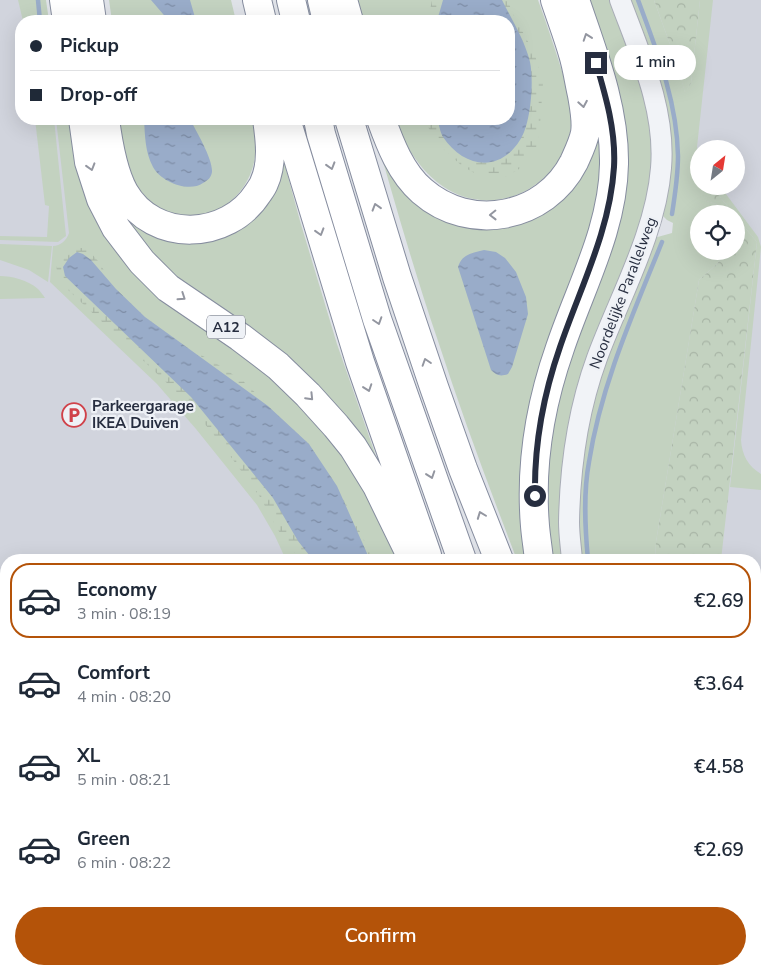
<!DOCTYPE html>
<meta charset="utf-8">
<style>
:root{--surface:#fff;--page:#f6f6f7;--text:#1f2937;--muted:#747a83;--line:#e0e1e3;--accent:#b45309}
body{margin:0;font-family:"Nunito Sans",sans-serif;background:var(--page);color:var(--text);height:100vh;display:flex;flex-direction:column;font-size:19px;white-space:nowrap}
*{box-sizing:border-box;margin:0}
p{font-size:16px;color:var(--muted)}
.icon{flex:none;width:28px;height:28px;fill:none;stroke:currentColor;stroke-width:2;stroke-linecap:round;stroke-linejoin:round}
.map{position:relative;flex:1;overflow:hidden}
.side{position:absolute;left:0px;top:554px;width:761px;height:421px;display:flex;flex-direction:column;background:var(--surface);border-radius:20px 20px 0 0;box-shadow:0 5px 20px #0002}
.side>*{flex:none}
.banner{position:absolute;left:15px;top:15px;width:500px;height:110px;border-radius:20px;box-shadow:0 5px 20px #0002;display:grid;align-content:center;height:110px;padding:0 15px;background:var(--surface)}
.needle{width:32px;rotate:30deg}
.fabs{position:absolute;left:690px;top:140px;display:grid;gap:10px}
.fabs a{display:grid;place-items:center;width:55px;height:55px;border-radius:50%;background:var(--surface);box-shadow:0 5px 20px #0002;font-size:25px}
.end{position:absolute;width:22px;height:22px;margin:-11px;border:6px solid #272e40;background:#fff;box-shadow:0 0 0 2px #fff}
.from{border-radius:50%}
.bubble{position:absolute;height:35px;border-radius:18px;background:var(--surface);box-shadow:0 5px 20px #0002;font-size:16px;font-weight:600;line-height:35px;text-align:center}
.banner b{display:flex;align-items:center;gap:18px;height:48px;font-size:19px}
.banner b+b{border-top:1px solid var(--line)}
.banner i{width:12px;height:12px;background:var(--text)}
ul{padding:9px 0 0;list-style:none}
li{display:flex;align-items:center;gap:15px;height:75px;margin:0 10px 8px;padding:0 5px;border:2px solid transparent;border-radius:20px}
li div{flex:1}
li b{display:block;font-size:19px}
li em{font-style:normal;font-weight:600}
li.current{border-color:var(--accent)}
li>.icon{width:45px;height:45px;stroke-width:1.5}
.button{display:flex;gap:10px;margin-top:auto;padding:10px 15px}
.button a{flex:1;height:58px;border-radius:30px;background:var(--accent);color:#fff;font-size:20px;font-weight:600;line-height:58px;text-align:center}
.map>svg:first-child{display:block}
.built{fill:#d1d4dd;fill-rule:evenodd}
.green{fill:#c3d2c0}
.forest{fill:url(#forest-crowns)}
.wetland{fill:url(#wetland-marsh)}
.water{fill:url(#water-ripples)}
.lines{fill:none;stroke-linecap:round;stroke-linejoin:round}
.stream{stroke:#99acc9;stroke-width:4.5}
.minor-casing{stroke:#a8acb6;stroke-width:22}
.highway-casing{stroke:#868d9f;stroke-width:30}
.minor{stroke:#f1f3f7;stroke-width:20}
.highway{stroke:#fff;stroke-width:28}
.oneway{stroke:#9396a0}
.route{stroke:#272e40;stroke-width:6}
.labels{text-anchor:middle;stroke-width:4.5;stroke-linejoin:round;paint-order:stroke}
.shield{fill:#eef1f6;stroke:#636877;stroke-width:1}
.shield-label{font-size:14px;font-weight:bold;fill:#272e40}
.street-label{font-size:15px;fill:#272e40;stroke:#eef1f6}
.poi-label{font-size:15px;font-weight:bold;fill:#272e40;stroke:#eef1f6;text-anchor:start}
</style>
<div class="map">
<svg width="761" height="974" viewBox="0 0 761 974">
<defs>
<pattern id="forest-crowns" width="20" height="18" patternUnits="userSpaceOnUse" patternTransform="scale(1.25)"><rect width="20" height="18" fill="#c3d2c0"/><path d="M2 6a3 3 0 1 1 6 0M12 15a3 3 0 1 1 6 0" fill="none" stroke="#a8b5a6"/></pattern>
<pattern id="wetland-marsh" width="20" height="14" patternUnits="userSpaceOnUse" patternTransform="scale(1.25)"><rect width="20" height="14" fill="#c3d2c0"/><path d="M1 5h8M5 5V1M11 12h8M15 12V8" fill="none" stroke="#a8b5a6"/></pattern>
<pattern id="water-ripples" width="26" height="14" patternUnits="userSpaceOnUse" patternTransform="scale(1.25)"><rect width="26" height="14" fill="#99acc9"/><path d="M2 4q2-2 4 0t4 0M15 11q2-2 4 0t4 0" fill="none" stroke="#7d8ca5"/></pattern>
</defs>
<rect width="100%" height="100%" fill="#dfe2e8"/>
<path class="built" d="M0,0H38L40,21H21V119H57L339,560H6V969H516L514,974H0Z
M654,0H761V881H755V560H645L685,93ZM699,149H736V186H699ZM699,214H736V251H699Z"/>
<path class="green" d="M18,0H46L49,21H23Z
M109,0H231L236,21H112Z
M355,0H538C546,22 553,43 560,65C565,82 573,99 572,117C570,173 514,216 459,195C427,182 406,150 395,119H509V21H361Z
M586,0H617L643,70L657,176L597,348L569,560H550L545,499L553,412L618,215Z
M624,0H654L677,64L685,92L691,83L700,0H713L697,147L699,155V186H705L704,200L716,204L726,214H699V251H726L717,264L699,280L656,542L655,560H575L573,527L587,400L654,238L672,233L673,223L667,220L661,214L663,179Z
M592,69L606,185L557,338L533,560H517C489,487 462,415 438,341C413,268 392,193 371,119L416,195L546,210Z
M35,119H54L66,236L58,242L0,240V236L47,237L49,206L45,205Z
M56,119H75L93,204L234,346L308,409L359,476L400,560H286L275,536L257,505L196,429L157,384L50,282L53,246C60,246 67,240 69,233Z
M118,119H256C256,139 258,156 250,175C232,216 184,230 148,203C142,199 139,190 135,184C132,180 128,176 127,172C125,167 125,161 124,156C122,144 120,131 118,119Z
M277,136L300,221L337,344L394,508L378,477L181,289L126,231L122,207L224,229Z
M711,186H720L758,237L761,247L741,440C742,455 748,466 761,474V490L730,487L757,242L736,217V214H734Z
M0,244L52,246L48,282L29,270L0,260Z
M0,276C12,276 28,280 38,289C40,291 43,295 45,298L0,299Z
M755,837L761,838V869L755,870Z
M0,959H6V969H306L218,974H126V971L80,974H0Z
M451,969H506L505,974H454Z
M524,969H587L590,974H522Z"/>
<path class="forest" d="M654,0H700L691,83L685,93L677,64Z
M705,186H711L734,214H726L716,204L703,200Z
M736,217L757,242L721,560H655L656,542L699,280L717,264L726,251H736Z
M755,689L761,690V838L755,837Z"/>
<path class="wetland" d="M432,0H508L511,10L535,55L543,83L540,125L537,146L529,158L519,169L507,176L494,178L478,175L462,166L440,146L426,124L425,119H509V21H428Z
M76,248H83L90,252L98,261L116,289L145,317L188,348L214,362L244,382L309,444L337,486L374,560H300L278,530L260,497L223,446L185,400L66,288C49,262 57,266 76,248Z"/>
<path class="water" d="M151,0H190L196,21H169Z
M443,0H502C512,20 525,41 530,62C534,81 531,124 520,140C499,174 463,167 443,137C440,132 439,124 437,119H509V21H437Z
M144,119H190C196,131 213,159 212,172C211,178 208,180 203,183C189,193 161,182 153,167C145,152 145,136 144,119Z
M484,250L496,252L505,258L516,272L526,297L528,314L512,367L508,374C500,377 496,375 491,370L458,267C462,254 472,253 484,250Z
M77,252L83,254L91,260L116,289L145,317L268,406L309,444L337,486L370,560H313L298,541L273,498L191,397L65,276L63,267L69,258Z"/>
<g class="lines">
<path class="stream" d="M38,0L40,21
M638,0C657,51 677,101 678,156C678,175 675,195 672,214
M588,560C585,528 583,494 589,462C601,385 633,314 662,242"/>
<g class="minor-casing">
<path id="minor" d="M572,560C571,547 569,535 569,522C570,467 578,410 597,358C619,298 656,233 661,168C666,110 640,54 620,0
M734,969L737,974"/>
</g>
<g class="highway-casing">
<path id="highway" d="M64,0L67,21
M89,0L92,21
M257,0L262,21
M291,0L296,21
M322,0L327,21
M343,0L349,21
M83,119L89,162L101,199L116,228L142,262L168,288L240,337L278,366L308,395L336,426L353,447L377,486L413,560
M105,119C108,142 113,172 124,192C154,244 228,240 258,193C260,190 263,186 264,183C273,163 270,140 267,119
M286,119L360,362L427,555
M318,119L321,134L377,319L462,560
M349,119L397,277L434,387L463,469L499,560
M381,119C390,144 401,173 422,191C470,233 545,219 574,162C578,153 583,143 585,133C587,121 584,107 582,95C579,82 577,67 573,54C568,36 561,18 555,0
M539,560C538,549 536,538 535,526C530,466 540,405 560,348C580,288 613,229 614,164C615,108 593,53 575,0
M611,969L614,974
M648,969L650,974
M685,969L688,974"/>
</g>
<use href="#minor" class="minor"/>
<use href="#highway" class="highway"/>
</g>
<defs><path id="oneway-chevron" d="M-2-3.5L2.5 0L-2 3.5" fill="none" stroke-width="1.6" stroke-linecap="round" stroke-linejoin="round" transform="scale(1.25)"/></defs>
<g class="oneway">
<use href="#oneway-chevron" transform="translate(587 37) rotate(-109)"/>
<use href="#oneway-chevron" transform="translate(583 104) rotate(80)"/>
<use href="#oneway-chevron" transform="translate(331 166) rotate(73)"/>
<use href="#oneway-chevron" transform="translate(91 167) rotate(73)"/>
<use href="#oneway-chevron" transform="translate(376 207) rotate(-107)"/>
<use href="#oneway-chevron" transform="translate(493 215) rotate(179)"/>
<use href="#oneway-chevron" transform="translate(320 232) rotate(73)"/>
<use href="#oneway-chevron" transform="translate(182 297) rotate(34)"/>
<use href="#oneway-chevron" transform="translate(378 321) rotate(72)"/>
<use href="#oneway-chevron" transform="translate(426 362) rotate(-108)"/>
<use href="#oneway-chevron" transform="translate(368 388) rotate(71)"/>
<use href="#oneway-chevron" transform="translate(310 397) rotate(46)"/>
<use href="#oneway-chevron" transform="translate(431 475) rotate(71)"/>
<use href="#oneway-chevron" transform="translate(481 515) rotate(-111)"/>
</g>
<g class="lines">
<path class="route" d="M535,496C534,445 543,396 560,347C580,288 610,231 614,167C616,131 606,97 596,63"/>
</g>
<defs>
<g id="parking-ring" transform="scale(1.25)"><circle r="9.5" fill="#eef1f6" stroke="#d04149" stroke-width="1.5"/><path d="M-3.5-5.5H1a3.5 3.5 0 0 1 0 7H-1V5.5H-3.5ZM-1-3.4V-.6H.8a1.4 1.4 0 0 0 0-2.8Z" fill="#d04149"/></g>
</defs>
<g fill-rule="evenodd">
<use href="#parking-ring" x="74" y="415"/>
</g>
<g class="labels">
<rect class="shield" x="207" y="315.5" width="38" height="23" rx="4"/>
<g class="shield-label">
<text x="226" y="332">A12</text>
</g>
<g class="street-label">
<text transform="translate(623 293) rotate(-69)" y="5">Noordelijke Parallelweg</text>
</g>
<g class="poi-label">
<text x="92" y="411">Parkeergarage<tspan x="92" dy="17">IKEA Duiven</tspan></text>
</g>
</g>
</svg>
<div class="fabs">
<a><svg class="needle" viewBox="-14 -14 28 28"><path d="M0-13l5 13h-10z" fill="#e53935"/><path d="M0 13l5-13h-10z" fill="#747a83"/></svg></a>
<a><svg class="icon" aria-label="locate" viewBox="0 0 24 24"><circle cx="12" cy="12" r="6"/><path d="M12 2v4M12 18v4M2 12h4M18 12h4"/></svg></a>
</div>
<i class="end from" style="left:535px;top:496px"></i>
<i class="end" style="left:596px;top:63px"></i>
<div class="bubble" style="left:614px;top:45px;width:82px">1 min</div>
<div class="banner">
<b><i class="from"></i>Pickup</b>
<b><i></i>Drop-off</b>
</div>
<section class="side">
<ul>
<li class="current"><svg class="icon" aria-label="car" viewBox="0 0 24 24"><path d="M5 17H2v-5l4-1 3-4h7l3 4 3 1v5h-3M9 17h6M6 11h13"/><circle cx="7" cy="17" r="2"/><circle cx="17" cy="17" r="2"/></svg><div><b>Economy</b><p>3 min · 08:19</p></div><em>€2.69</em></li>
<li><svg class="icon" aria-label="car" viewBox="0 0 24 24"><path d="M5 17H2v-5l4-1 3-4h7l3 4 3 1v5h-3M9 17h6M6 11h13"/><circle cx="7" cy="17" r="2"/><circle cx="17" cy="17" r="2"/></svg><div><b>Comfort</b><p>4 min · 08:20</p></div><em>€3.64</em></li>
<li><svg class="icon" aria-label="car" viewBox="0 0 24 24"><path d="M5 17H2v-5l4-1 3-4h7l3 4 3 1v5h-3M9 17h6M6 11h13"/><circle cx="7" cy="17" r="2"/><circle cx="17" cy="17" r="2"/></svg><div><b>XL</b><p>5 min · 08:21</p></div><em>€4.58</em></li>
<li><svg class="icon" aria-label="car" viewBox="0 0 24 24"><path d="M5 17H2v-5l4-1 3-4h7l3 4 3 1v5h-3M9 17h6M6 11h13"/><circle cx="7" cy="17" r="2"/><circle cx="17" cy="17" r="2"/></svg><div><b>Green</b><p>6 min · 08:22</p></div><em>€2.69</em></li>
</ul>
<div class="button"><a>Confirm</a></div>
</section>
</div>
